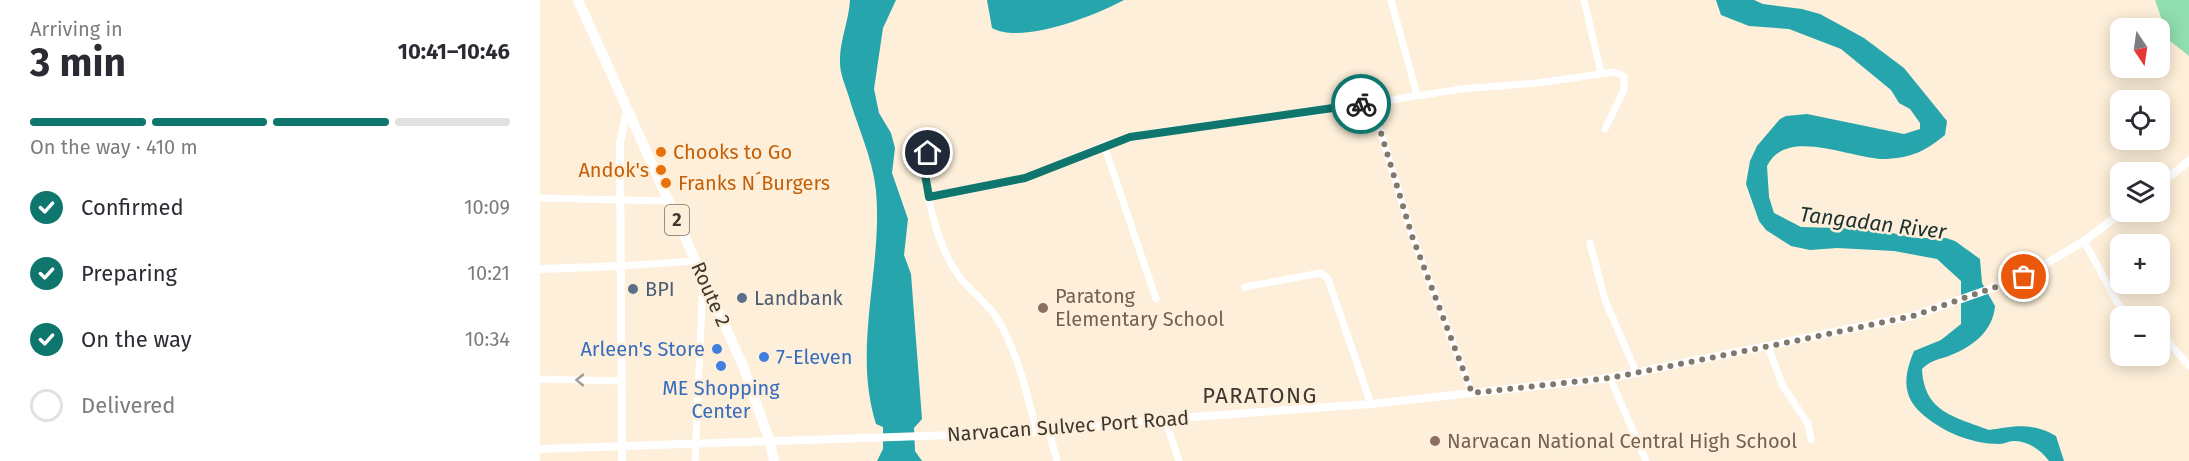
<!DOCTYPE html>
<html lang="en">
<head>
<meta charset="utf-8">
<style>
	body { margin:0; font-family:"Fira Sans",sans-serif; background:#f7f7f7; color:#2b2b33; height:100vh; display:flex; flex-direction:column; font-size:22px; white-space:nowrap }
	* { box-sizing:border-box; margin:0 }
	p { font-size:20px; color:#7c7c81 }
	.icon { flex:none; width:33px; height:33px; fill:none; stroke:currentColor; stroke-width:2; stroke-linecap:round; stroke-linejoin:round }
	.map { position:relative; flex:1; overflow:hidden }
	.drawer { display:flex; flex-direction:column; background:#fff; width:540px }
	.drawer>* { flex:none }
	.needle { width:39px; rotate:167deg }
	.tools { position:absolute; left:1570px; top:18px; display:grid; gap:12px }
	.tools a { display:grid; place-items:center; width:60px; height:60px; border-radius:12px; background:#fff; box-shadow:0 3px 15px #0003; font-size:30px }
	.pin { position:absolute; display:grid; place-items:center; width:51px; height:51px; color:#fff; margin:-26px; border:3px solid #fff; border-radius:50%; box-shadow:0 2px 6px #0007 }
	.courier { position:absolute; display:grid; place-items:center; width:60px; height:60px; margin:-30px; border:4px solid #0f766e; border-radius:50%; background:#fff; color:#222; box-shadow:0 2px 8px #0007 }
	.head em { font-style:normal; font-weight:700 }
	.head div { display:flex; flex-direction:column-reverse }
	.head { display:flex; align-items:center; justify-content:space-between; height:102px; padding:0 30px }
	h1 { font-size:39px; font-weight:700; line-height:45px }
	.bar { display:grid; grid-template-columns:repeat(4,1fr); gap:9px 6px; align-content:center; height:72px; padding:0 30px }
	.bar i { height:8px; border-radius:4px; background:#e1e1e2 }
	.bar .current { background:#0f766e }
	.bar p { grid-column:span 4 }
	ol { padding:0 30px; list-style:none }
	li { display:flex; align-items:center; gap:18px; height:66px }
	li p { margin-inline-start:auto }
	li .icon { padding:6px; border-radius:50%; background:#0f766e; color:#fff; stroke-width:4 }
	li:last-child { color:#7c7c81 }
	li i { width:33px; height:33px; border:3px solid #e1e1e2; border-radius:50% }
	main { display:flex; flex:1; min-height:0 }
	.map>svg:first-child { display:block }
	.green { fill:#90ddaf }
	.water { fill:#26a5ac }
	.lines { fill:none; stroke-linecap:round; stroke-linejoin:round }
	.minor { stroke:#fff; stroke-width:7 }
	.tertiary { stroke:#fff; stroke-width:8 }
	.trunk { stroke:#fff; stroke-width:10 }
	.oneway { stroke:#9e9c98 }
	.done { stroke:#81786b; stroke-width:6; stroke-dasharray:0 10.8 }
	.route { stroke:#0f766e; stroke-width:8 }
	.food-dot { fill:#e8710a; stroke:#fdefd9; stroke-width:2 }
	.service-dot { fill:#5c6f8a; stroke:#fdefd9; stroke-width:2 }
	.education-dot { fill:#8d6e63; stroke:#fdefd9; stroke-width:2 }
	.shop-dot { fill:#3f7fe0; stroke:#fdefd9; stroke-width:2 }
	.labels { text-anchor:middle; stroke-width:5; stroke-linejoin:round; paint-order:stroke }
	.shield { fill:#fdefd9; stroke:#776f63; stroke-width:1.5 }
	.shield-label { font-size:18px; font-weight:bold; fill:#3e3830 }
	.food-label { font-size:20px; fill:#c56008; stroke:#fdefd9; text-anchor:start }
	.service-label { font-size:20px; fill:#4e5e75; stroke:#fdefd9; text-anchor:start }
	.street-label { font-size:20px; fill:#3e3830; stroke:#fdefd9 }
	.education-label { font-size:20px; fill:#785e54; stroke:#fdefd9; text-anchor:start }
	.shop-label { font-size:20px; fill:#366cbe; stroke:#fdefd9; text-anchor:end }
	.water-label { font-size:21px; font-style:italic; fill:#1b3031; stroke:#fdefd9 }
	.quarter-label { font-size:22px; letter-spacing:1.5px; fill:#3e3830; stroke:#fdefd9 }
</style>
</head>
<body>
<main>
<section class="drawer">
<div class="head"><div><h1>3 min</h1><p>Arriving in</p></div><em>10:41–10:46</em></div>
<div class="bar"><i class="current"></i><i class="current"></i><i class="current"></i><i></i><p>On the way · 410 m</p></div>
<ol>
<li><svg class="icon" aria-label="check" viewBox="0 0 24 24"><path d="M5 12l5 5 9-10"/></svg>Confirmed<p>10:09</p></li>
<li><svg class="icon" aria-label="check" viewBox="0 0 24 24"><path d="M5 12l5 5 9-10"/></svg>Preparing<p>10:21</p></li>
<li><svg class="icon" aria-label="check" viewBox="0 0 24 24"><path d="M5 12l5 5 9-10"/></svg>On the way<p>10:34</p></li>
<li><i></i>Delivered</li>
</ol>
</section>
<div class="map">
<svg width="1649" height="461" viewBox="0 0 1649 461">
	<rect width="100%" height="100%" fill="#fdefd9"/>
	<!-- green -->
	<path class="green" d="M1615 0H1649V56L1629 40Z"/>
	<!-- water -->
	<g class="water">
		<path d="M310 0H356L343 28 334 89 339 113 351 133 355 148 352 173 368 219 364 255 371 274 382 419 374 428 375 451 382 461H337L343 449V427L336 424C312 348 343 268 336 191 333 158 317 126 308 94 305 85 300 73 300 63 299 42 309 21 310 0Z"/>
		<path d="M447 0H584C556 15 482 45 452 28Z"/>
		<path d="M1176 0H1214L1223 4 1262 9 1280 14 1324 38 1364 68 1407 121 1405 135C1385 151 1374 157 1347 159 1315 161 1247 125 1227 166L1229 197 1234 213 1261 227 1332 229 1377 238H1406L1415 241 1440 259 1442 283 1455 306C1453 332 1431 348 1406 357 1396 360 1390 361 1382 369 1384 413 1416 417 1449 430 1475 426 1491 422 1516 436L1524 461H1509C1501 450 1487 440 1473 441 1469 441 1464 444 1460 444 1430 444 1400 431 1379 411 1361 393 1365 373 1374 351L1401 340 1421 324V281L1397 259 1354 251 1297 248 1270 250 1251 246 1226 230 1219 221 1206 184 1210 161 1217 146 1240 119 1246 116 1267 114 1364 134 1380 129V123L1370 109 1359 103 1351 90 1301 49 1249 29 1209 26 1181 15Z"/>
	</g>
	<g class="lines">
		<!-- minor -->
		<g class="minor">
			<path d="M851 0 877 95"/>
			<path d="M1044 0 1061 73"/>
			<path d="M832 103 872 235 932 393"/>
			<path d="M564 145 616 299"/>
			<path d="M388 154C380 187 399 248 418 275 431 293 450 304 460 323 479 357 487 395 497 432"/>
			<path d="M389 197 485 178 568 144 616 132 768 113 921 89 997 83 1074 72 1084 76V90L1065 129"/>
			<path d="M0 198 128 201"/>
			<path d="M1544 241 1577 302 1584 311 1600 316"/>
			<path d="M1050 243 1065 300 1097 374"/>
			<path d="M81 266 156 261"/>
			<path d="M705 287 781 273 788 279 831 404"/>
			<path d="M1620 332 1649 366"/>
			<path d="M1228 347 1243 386 1268 424 1271 439"/>
			<path d="M1070 378 1106 461"/>
			<path d="M0 379 80 381"/>
			<path d="M625 419 639 461"/>
			<path d="M509 431 517 461"/>
			<path d="M155 461 163 280"/>
		</g>
		<!-- tertiary -->
		<g class="tertiary">
			<path d="M1620 184 1649 161"/>
			<path d="M0 269 81 266"/>
			<path d="M0 449 497 432 625 419 831 404 1070 378 1373 316 1484 277 1544 241 1583 212"/>
			<path d="M82 461 80 143 87 110"/>
		</g>
		<!-- trunk -->
		<path class="trunk" d="M38 0 203 366 230 442 234 461"/>
	</g>
	<!-- one-way arrows -->
	<defs><path id="oneway-chevron" d="M-2-3.5L2.5 0L-2 3.5" fill="none" stroke-width="1.6" stroke-linecap="round" stroke-linejoin="round" transform="scale(1.5)"/></defs>
	<use class="oneway" href="#oneway-chevron" transform="translate(40 380) rotate(-179)"/>
	<g class="lines">
		<!-- done -->
		<path class="done" d="M821 104 832 103 872 236 932 393 1070 378 1245 343 1373 316 1484 277"/>
		<!-- route -->
		<path class="route" d="M388 153 385 174 389 197 485 178 590 137 821 104"/>
	</g>
	<!-- markers -->
	<g class="food-dot">
		<circle cx="121" cy="152" r="6"/>
		<circle cx="121" cy="170" r="6"/>
		<circle cx="126" cy="183" r="6"/>
	</g>
	<g class="service-dot">
		<circle cx="93" cy="289" r="6"/>
		<circle cx="202" cy="298" r="6"/>
	</g>
	<g class="education-dot">
		<circle cx="503" cy="308" r="6"/>
		<circle cx="895" cy="441" r="6"/>
	</g>
	<g class="shop-dot">
		<circle cx="177" cy="349" r="6"/>
		<circle cx="224" cy="357" r="6"/>
		<circle cx="181" cy="366" r="6"/>
	</g>
	<g class="labels">
		<!-- shield labels -->
		<rect class="shield" x="125" y="205" width="24" height="30" rx="4.5"/>
		<g class="shield-label">
			<text x="137" y="226">2</text>
		</g>
		<!-- food labels -->
		<g class="food-label">
			<text x="133" y="159">Chooks to Go</text>
			<text x="109" y="177" text-anchor="end">Andok's</text>
			<text x="138" y="190">Franks N´Burgers</text>
		</g>
		<!-- service labels -->
		<g class="service-label">
			<text x="105" y="296">BPI</text>
			<text x="214" y="305">Landbank</text>
		</g>
		<!-- street labels -->
		<g class="street-label">
			<text transform="translate(171 294) rotate(66)" y="7">Route 2</text>
			<text transform="translate(528 426) rotate(-4)" y="7">Narvacan Sulvec Port Road</text>
		</g>
		<!-- education labels -->
		<g class="education-label">
			<text x="515" y="303">Paratong<tspan x="515" dy="23">Elementary School</tspan></text>
			<text x="907" y="448">Narvacan National Central High School</text>
		</g>
		<!-- shop labels -->
		<g class="shop-label">
			<text x="165" y="356">Arleen's Store</text>
			<text x="236" y="364" text-anchor="start">7-Eleven</text>
			<text x="181" y="395" text-anchor="middle">ME Shopping<tspan x="181" dy="23">Center</tspan></text>
		</g>
		<!-- water labels -->
		<g class="water-label">
			<text transform="translate(1333 223) rotate(7)" y="7">Tangadan River</text>
		</g>
		<!-- quarter labels -->
		<g class="quarter-label">
			<text x="720" y="403">PARATONG</text>
		</g>
	</g>
</svg>
<div class="tools">
<a><svg class="needle" viewBox="-14 -14 28 28"><path d="M0-13l5 13h-10z" fill="#e53935"/><path d="M0 13l5-13h-10z" fill="#7c7c81"/></svg></a>
<a><svg class="icon" aria-label="locate" viewBox="0 0 24 24"><circle cx="12" cy="12" r="6"/><path d="M12 2v4M12 18v4M2 12h4M18 12h4"/></svg></a>
<a><svg class="icon" aria-label="layers" viewBox="0 0 24 24"><path d="M12 4l9 5-9 5-9-5zM3 14l9 5 9-5"/></svg></a>
<a>+</a>
<a>−</a>
</div>
<div class="pin" style="left:1484px;top:277px;background:#ea580c"><svg class="icon" aria-label="bag" viewBox="0 0 24 24"><path d="M5 8h14l-1 12H6zM9 8a3 3 0 0 1 6 0"/></svg></div>
<div class="pin" style="left:388px;top:153px;background:#1f2937"><svg class="icon" aria-label="home" viewBox="0 0 24 24"><path d="M3 11l9-7 9 7M6 9v11h12V9"/></svg></div>
<div class="courier" style="left:821px;top:104px"><svg class="icon" aria-label="bike" viewBox="0 0 24 24"><circle cx="6" cy="16" r="4"/><circle cx="18" cy="16" r="4"/><path d="M6 16l4-8h5l3 8M10 8l3 8H6M13 5h3"/></svg></div>
</div>
</main>
</body>
</html>
